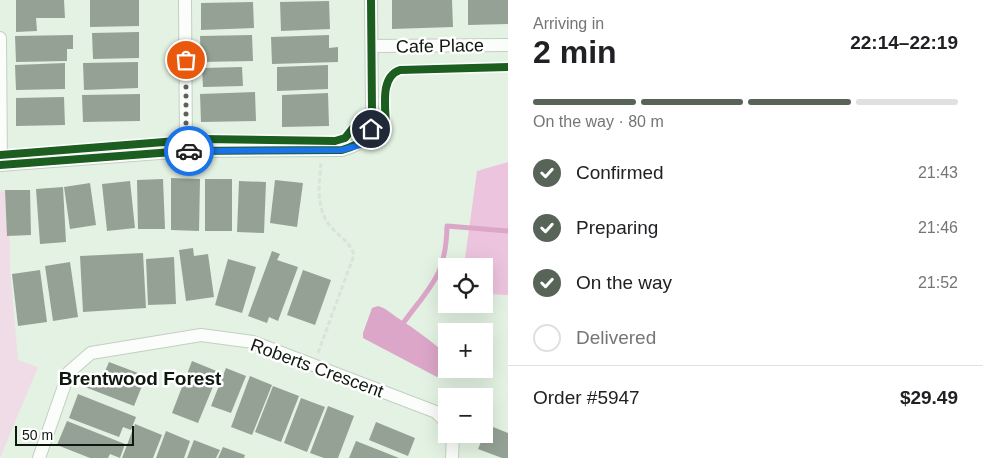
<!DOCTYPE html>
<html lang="en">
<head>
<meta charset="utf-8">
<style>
	body { margin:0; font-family:Arial,sans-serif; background:#f6f6f6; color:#202124; height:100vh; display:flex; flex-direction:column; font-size:19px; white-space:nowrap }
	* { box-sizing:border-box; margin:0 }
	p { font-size:16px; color:#757577 }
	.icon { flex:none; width:28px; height:28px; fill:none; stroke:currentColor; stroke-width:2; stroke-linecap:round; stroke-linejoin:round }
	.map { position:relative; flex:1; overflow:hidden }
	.drawer { display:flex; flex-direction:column; background:#fff; width:475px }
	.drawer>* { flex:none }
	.controls { position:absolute; left:438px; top:258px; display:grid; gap:10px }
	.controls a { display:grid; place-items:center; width:55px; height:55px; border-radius:0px; background:#fff; box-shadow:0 5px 20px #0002; font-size:25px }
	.scale { position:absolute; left:15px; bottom:12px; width:119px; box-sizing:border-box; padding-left:5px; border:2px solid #0e180f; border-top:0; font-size:14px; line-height:18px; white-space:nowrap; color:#0e180f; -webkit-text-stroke:4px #fff; paint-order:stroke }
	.pin { position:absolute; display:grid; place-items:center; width:42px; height:42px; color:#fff; margin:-21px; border:2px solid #fff; border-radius:50%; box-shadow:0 1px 5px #0007 }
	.courier { position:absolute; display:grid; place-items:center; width:50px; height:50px; margin:-25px; border:4px solid #1a73e8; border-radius:50%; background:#fff; color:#222; box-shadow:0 1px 6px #0007 }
	.overview em { font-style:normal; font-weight:800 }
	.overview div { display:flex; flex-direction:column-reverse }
	.overview { display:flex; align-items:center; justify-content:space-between; height:85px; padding:0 25px }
	h1 { font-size:32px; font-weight:800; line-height:38px }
	.bar { display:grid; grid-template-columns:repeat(4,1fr); gap:8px 5px; align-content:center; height:60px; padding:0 25px }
	.bar i { height:6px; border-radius:4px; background:#e0e0e0 }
	.bar .active { background:#596459 }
	.bar p { grid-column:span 4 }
	.line { display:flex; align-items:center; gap:12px; padding:0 25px; border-top:1px solid #e0e0e0 }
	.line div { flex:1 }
	ol { padding:0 25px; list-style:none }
	li { display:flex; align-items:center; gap:15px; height:55px }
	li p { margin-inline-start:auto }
	li .icon { padding:5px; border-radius:50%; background:#596459; color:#fff; stroke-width:4 }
	li:last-child { color:#757577 }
	li i { width:28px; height:28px; border:2px solid #e0e0e0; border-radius:50% }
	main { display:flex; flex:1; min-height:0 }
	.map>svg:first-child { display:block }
	.green { fill:#f0dce6 }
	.forest { fill:#edc4dd }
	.water { fill:#dca6c9 }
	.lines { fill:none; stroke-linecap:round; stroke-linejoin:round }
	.stream { stroke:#dca6c9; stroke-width:5 }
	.building { fill:#95a195 }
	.street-casing { stroke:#c3cfc3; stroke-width:14 }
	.path { stroke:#dce1dc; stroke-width:3; stroke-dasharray:5 2.5; stroke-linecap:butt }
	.street { stroke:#fbfdfb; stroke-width:12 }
	.cycleway-casing { stroke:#fff; stroke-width:11 }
	.cycleway { stroke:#1b5e20; stroke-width:8 }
	.done { stroke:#596459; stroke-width:5; stroke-dasharray:0 9 }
	.route { stroke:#1a73e8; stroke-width:6 }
	.labels { text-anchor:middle; stroke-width:5; stroke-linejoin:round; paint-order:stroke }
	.street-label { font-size:18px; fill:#0e180f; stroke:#fff }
	.neighbourhood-label { font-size:19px; font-weight:bold; fill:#0e180f; stroke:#fff }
</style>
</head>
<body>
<main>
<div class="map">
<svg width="508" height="458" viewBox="0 0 508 458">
	<rect width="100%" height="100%" fill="#e3f2e3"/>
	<!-- green -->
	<path class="green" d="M9 190 10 270 18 360 38 367 0 458V191Z"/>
	<!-- forest -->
	<path class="forest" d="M508 162V295L484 294V266H464L477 171Z"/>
	<!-- water -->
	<path class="water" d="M378 306C386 308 390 313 398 318 416 330 429 339 446 354V369H453L446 374 437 377 363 338V333L372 308Z"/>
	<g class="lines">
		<!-- stream -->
		<path class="stream" d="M404 322C432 284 446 275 447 226L508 231"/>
	</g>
	<!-- building -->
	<g class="building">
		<path d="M16 0H64L65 18H36L37 31 16 32Z"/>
		<path d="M90 0H139V26L90 27Z"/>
		<path d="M392 0H452L453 27 392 29Z"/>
		<path d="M468 0H508V24L468 25Z"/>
		<path d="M329 1 330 29 281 31 280 2Z"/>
		<path d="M253 2 254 28 201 30V3Z"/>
		<path d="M139 32V58L93 59 92 33Z"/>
		<path d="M73 35V49H67V61L16 62 15 36Z"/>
		<path d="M252 35 253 61 201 62 200 36Z"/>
		<path d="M329 35V48L338 47V62L272 64 271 37Z"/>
		<path d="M138 62V88L84 90 83 63Z"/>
		<path d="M65 63V89L16 90 15 65Z"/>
		<path d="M328 65V89L277 91V67Z"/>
		<path d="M242 67 243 86 203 87 202 68Z"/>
		<path d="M255 92 256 121 201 122 200 94Z"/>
		<path d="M328 93 329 126 282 127V95Z"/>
		<path d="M140 94V121L83 122 82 95Z"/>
		<path d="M64 97 65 125 16 126V98Z"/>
		<path d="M171 178 200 179 199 231 171 230Z"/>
		<path d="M163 179 165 229H138L137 180Z"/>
		<rect x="205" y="179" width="27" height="52"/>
		<path d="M275 180 303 183 297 227 270 223Z"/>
		<path d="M130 181 135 228 107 231 102 184Z"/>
		<path d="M239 181 266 182 264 233 237 232Z"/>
		<path d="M90 183 96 225 70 229 64 187Z"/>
		<path d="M63 187 66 242 40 244 36 189Z"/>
		<path d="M5 190H30L31 235 7 236Z"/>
		<path d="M193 248 194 256 208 254 214 297 186 301 179 250Z"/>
		<path d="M272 251 280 254 277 260 298 267 278 321 269 317 267 323 248 316Z"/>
		<path d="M143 253 146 308 83 312 80 256Z"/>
		<path d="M174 257 176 304 148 305 146 259Z"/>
		<path d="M228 259 256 267 242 313 215 305Z"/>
		<path d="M70 262 78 317 53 321 45 266Z"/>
		<path d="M40 270 47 322 18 326 12 274Z"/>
		<path d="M303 270 331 280 315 325 287 315Z"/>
		<path d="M192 361 219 372 198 423 172 413Z"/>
		<path d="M109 362 146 376 134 406 85 387 92 372 103 376Z"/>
		<path d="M226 368 246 376 231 413 211 406Z"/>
		<path d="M250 376 272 385 252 435 231 427Z"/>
		<path d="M273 386 299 396 281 442 255 432Z"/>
		<path d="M78 394 136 417 131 430 123 427 119 437 69 418Z"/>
		<path d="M301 398 325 407 307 452 284 443Z"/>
		<path d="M328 406 354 416 338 458H324L310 453Z"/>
		<path d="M67 421 125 444 120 458 110 454 108 458H90L57 445Z"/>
		<path d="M376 422 415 438 408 456 369 440Z"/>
		<path d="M135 424 162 435 153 458H122Z"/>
		<path d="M488 425 508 433V458H502L478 449Z"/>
		<path d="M166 431 190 441 184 458H156Z"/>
		<path d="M194 440 220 450 216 458H187Z"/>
		<path d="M356 441 399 458H349Z"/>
		<path d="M223 447 245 455 244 458H218Z"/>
	</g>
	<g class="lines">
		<defs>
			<g id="street">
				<path d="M185 0 186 151"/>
				<path d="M0 38 1 165"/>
				<path d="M372 46 508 45"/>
				<path d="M0 165 186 151 342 150C366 143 370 136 372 111L371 0"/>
				<path d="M39 458 69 372 91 353 201 335 253 342 436 412 446 422"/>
				<path d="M452 458 453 434"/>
			</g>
		</defs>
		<!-- street casing -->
		<use href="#street" class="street-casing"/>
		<!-- path -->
		<path class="path" d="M318 353 354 255C350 242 341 238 332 228 315 210 319 185 321 163"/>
		<!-- street -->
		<use href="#street" class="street"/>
		<defs>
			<g id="cycleway">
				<path d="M0 155 202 139 335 141 345 138 353 128H386C386 109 379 77 400 70L508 67"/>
				<path d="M0 165 186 151 342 150C366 143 370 136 372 111L371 0"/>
			</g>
		</defs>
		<!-- cycleway casing -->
		<use href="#cycleway" class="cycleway-casing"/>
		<!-- cycleway -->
		<use href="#cycleway" class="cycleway"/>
	</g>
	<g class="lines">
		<!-- done -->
		<path class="done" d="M186 60V151H189"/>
		<!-- route -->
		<path class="route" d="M189 151 342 150 360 145 371 129"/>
	</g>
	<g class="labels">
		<!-- street labels -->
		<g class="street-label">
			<text transform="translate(440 46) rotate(-1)" y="6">Cafe Place</text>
			<text transform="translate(317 368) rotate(20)" y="6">Roberts Crescent</text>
		</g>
		<!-- neighbourhood labels -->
		<g class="neighbourhood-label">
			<text x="140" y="385">Brentwood Forest</text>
		</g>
	</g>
</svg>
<div class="controls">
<a><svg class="icon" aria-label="locate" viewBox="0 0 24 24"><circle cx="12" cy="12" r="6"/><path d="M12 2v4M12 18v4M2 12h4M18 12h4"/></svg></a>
<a>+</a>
<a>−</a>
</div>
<div class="scale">50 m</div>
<div class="pin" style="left:186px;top:60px;background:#ea580c"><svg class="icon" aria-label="bag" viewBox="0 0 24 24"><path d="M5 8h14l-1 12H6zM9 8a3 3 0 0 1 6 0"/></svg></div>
<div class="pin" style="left:371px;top:129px;background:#1f2937"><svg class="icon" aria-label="home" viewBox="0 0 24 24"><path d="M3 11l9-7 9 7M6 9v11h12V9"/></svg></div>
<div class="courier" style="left:189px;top:151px"><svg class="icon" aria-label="car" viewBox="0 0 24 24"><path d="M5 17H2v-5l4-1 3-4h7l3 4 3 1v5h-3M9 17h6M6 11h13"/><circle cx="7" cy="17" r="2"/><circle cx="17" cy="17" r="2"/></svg></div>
</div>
<section class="drawer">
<div class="overview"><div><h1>2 min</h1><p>Arriving in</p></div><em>22:14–22:19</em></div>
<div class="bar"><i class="active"></i><i class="active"></i><i class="active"></i><i></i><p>On the way · 80 m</p></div>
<ol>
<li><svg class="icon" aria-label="check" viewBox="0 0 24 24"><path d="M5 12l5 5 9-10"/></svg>Confirmed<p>21:43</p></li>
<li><svg class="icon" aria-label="check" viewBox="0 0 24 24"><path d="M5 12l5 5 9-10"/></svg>Preparing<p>21:46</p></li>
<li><svg class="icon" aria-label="check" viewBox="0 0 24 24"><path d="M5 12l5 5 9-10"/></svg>On the way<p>21:52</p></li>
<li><i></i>Delivered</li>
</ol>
<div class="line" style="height:65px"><div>Order #5947</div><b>$29.49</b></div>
</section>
</main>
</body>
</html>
